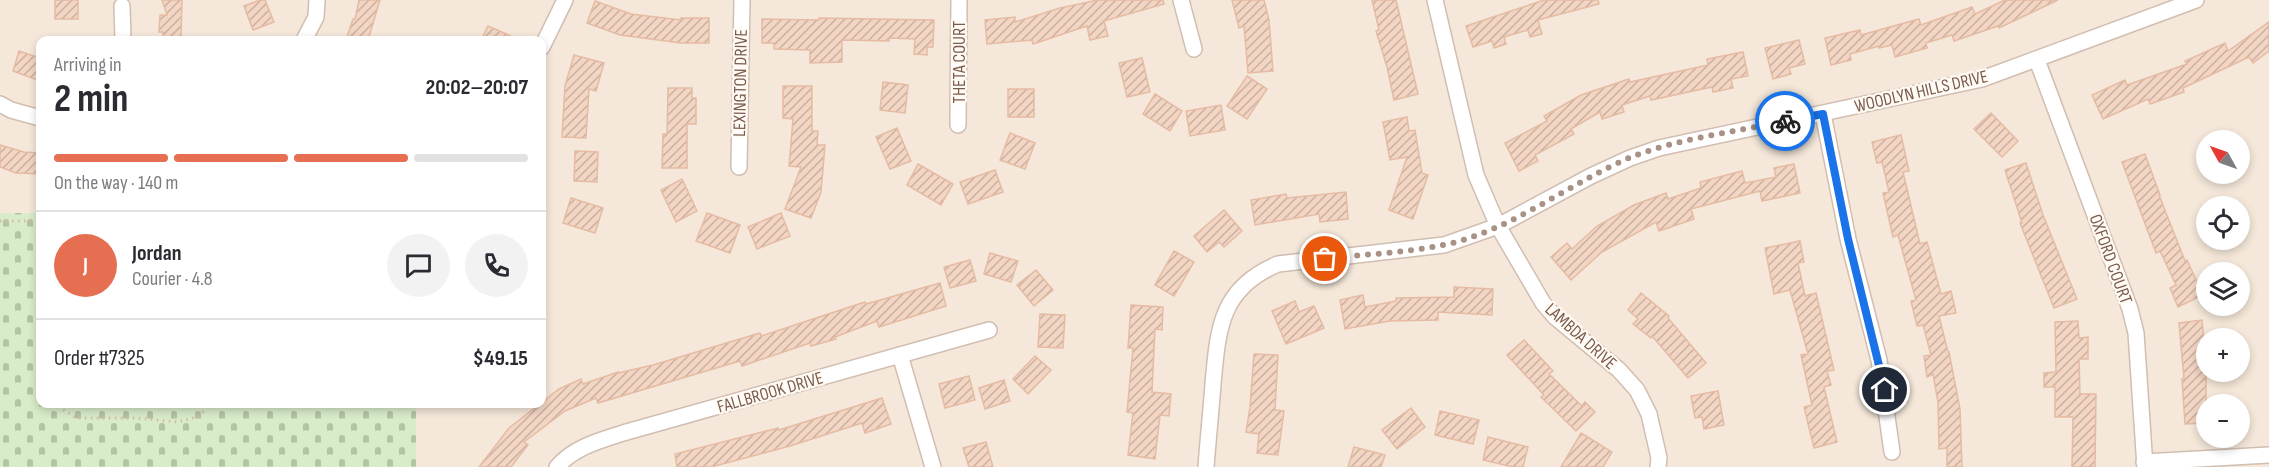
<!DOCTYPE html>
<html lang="en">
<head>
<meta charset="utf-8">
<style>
	body { margin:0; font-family:"Sofia Sans Condensed",sans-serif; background:#f2f2f3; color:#2b2b33; height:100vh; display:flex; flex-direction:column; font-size:22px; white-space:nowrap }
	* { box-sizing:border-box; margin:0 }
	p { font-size:20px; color:#7c7c81 }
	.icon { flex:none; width:33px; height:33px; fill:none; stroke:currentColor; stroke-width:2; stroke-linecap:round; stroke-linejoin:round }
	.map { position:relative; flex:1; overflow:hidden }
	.side { position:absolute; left:36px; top:36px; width:510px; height:372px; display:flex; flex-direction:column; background:#fff; border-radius:12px; box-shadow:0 3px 9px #0003 }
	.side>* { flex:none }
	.needle { width:39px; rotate:310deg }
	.fabs { position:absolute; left:2196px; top:130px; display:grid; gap:12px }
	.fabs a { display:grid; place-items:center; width:54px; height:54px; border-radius:50%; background:#fff; box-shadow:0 3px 9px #0003; font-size:30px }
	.pin { position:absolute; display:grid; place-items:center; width:51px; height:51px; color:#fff; margin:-26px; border:3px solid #fff; border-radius:50%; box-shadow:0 2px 6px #0007 }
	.courier { position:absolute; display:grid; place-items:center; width:60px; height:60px; margin:-30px; border:4px solid #1a73e8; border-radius:50%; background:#fff; color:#222; box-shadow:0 2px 8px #0007 }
	.head em { font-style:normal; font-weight:700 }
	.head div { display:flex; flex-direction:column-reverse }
	.head { display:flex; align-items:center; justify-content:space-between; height:102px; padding:0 18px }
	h1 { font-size:39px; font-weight:700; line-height:45px }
	.bar { display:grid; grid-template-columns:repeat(4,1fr); gap:9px 6px; align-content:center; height:72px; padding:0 18px }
	.bar i { height:8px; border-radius:4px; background:#e1e1e2 }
	.bar .current { background:#e76f51 }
	.bar p { grid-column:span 4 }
	.line { display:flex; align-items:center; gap:15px; padding:0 18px; border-top:2px solid #e1e1e2 }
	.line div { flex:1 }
	.round { display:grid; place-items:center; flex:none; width:63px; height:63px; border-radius:32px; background:#f2f2f3 }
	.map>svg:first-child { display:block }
	.residential { fill:#f5e8da; fill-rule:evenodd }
	.cemetery { fill:url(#cemetery-stones) }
	.building { fill:url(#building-hatch); stroke:#e6bba3; stroke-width:1.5 }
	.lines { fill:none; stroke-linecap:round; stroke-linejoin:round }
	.street-casing { stroke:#d1beb0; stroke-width:18 }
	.path { stroke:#d9b8a5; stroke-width:3; stroke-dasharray:1.5 4.5; stroke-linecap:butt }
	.street { stroke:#fff; stroke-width:15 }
	.done { stroke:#a89285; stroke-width:6; stroke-dasharray:0 10.8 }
	.route { stroke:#1a73e8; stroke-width:8 }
	.labels { text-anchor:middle; stroke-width:4.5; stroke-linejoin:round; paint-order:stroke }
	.street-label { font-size:18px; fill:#7a5c4d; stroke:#fffaf3 }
</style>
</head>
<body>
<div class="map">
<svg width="2269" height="467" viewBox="0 0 2269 467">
	<defs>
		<pattern id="cemetery-stones" width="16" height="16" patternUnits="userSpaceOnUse" patternTransform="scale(1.5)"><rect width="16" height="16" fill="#d8ecc9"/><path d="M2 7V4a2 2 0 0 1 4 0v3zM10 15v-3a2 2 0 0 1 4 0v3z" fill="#b4c2a5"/></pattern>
		<pattern id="building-hatch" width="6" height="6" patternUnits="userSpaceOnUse" patternTransform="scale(1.5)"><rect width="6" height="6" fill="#f3d5c3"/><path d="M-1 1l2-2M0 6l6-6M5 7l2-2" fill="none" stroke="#cab0a1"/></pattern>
	</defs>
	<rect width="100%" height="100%" fill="#fdf6ec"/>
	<!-- residential -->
	<path class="residential" d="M0 0H2269V467H416V404H542V40H40V213H0ZM2206 141H2240V174H2206ZM2206 207H2240V240H2206ZM2206 273H2240V306H2206ZM2206 339H2240V372H2206ZM2206 405H2240V438H2206Z"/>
	<!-- cemetery -->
	<path class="cemetery" d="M40 213V404H416V467H0V213Z"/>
	<!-- building -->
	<g class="building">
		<rect x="55" y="0" width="23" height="19"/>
		<path d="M162 0H182L181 40H163V32H159L160 15H167Z"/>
		<path d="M260 0H265L274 22 253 30 244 6Z"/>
		<path d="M359 0H380L368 40H346L353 19H355Z"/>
		<path d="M1098 0H1163L1164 4 1104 21 1108 36 1090 40 1087 26 1033 44 1032 40 987 44 985 20 1015 17V22L1060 8Z"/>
		<path d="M1232 0H1264L1269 20 1273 71 1248 73 1244 26 1239 28Z"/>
		<path d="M1372 0H1396L1418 94 1394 100 1387 67 1376 31 1379 30Z"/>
		<path d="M1544 0H1598L1599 4 1538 20 1542 34 1530 37 1528 30 1504 37 1506 44 1494 48 1492 41 1473 47 1466 26Z"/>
		<path d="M2005 0H2058L1999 28 1998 26 1954 41 1952 35 1926 43 1927 48 1895 57 1892 45 1879 48V46L1850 54 1851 60 1831 65 1825 38 1860 30 1861 35 1919 19 1921 25 1972 7 1975 14Z"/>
		<path d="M595 1 631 14 681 20V18H709V43H681L620 35 587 23Z"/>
		<path d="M819 18 934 20 933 47H927V55L914 54 915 39 889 38V41L842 40V62L810 63V50L774 49V43H762V19L819 20Z"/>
		<path d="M2269 22V51L2253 63 2249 57 2183 88 2184 92 2150 104 2148 99 2103 119 2092 95 2125 80 2127 85 2187 64 2185 61 2225 43 2228 51Z"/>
		<path d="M488 26 520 40H481Z"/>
		<path d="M1799 40 1805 64 1789 68 1791 74 1773 79 1765 48Z"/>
		<path d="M19 51 40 58V81L13 71Z"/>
		<path d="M1743 52 1748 76 1731 79 1733 88 1713 92 1712 87 1651 100 1650 96 1622 105 1624 112 1602 119 1600 112 1571 129 1574 134 1535 155 1538 161 1519 171 1505 143 1547 121 1544 116 1581 95 1629 79 1630 82 1708 65 1707 59Z"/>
		<path d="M574 55 604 63 596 91 589 89 586 138 562 137 565 86Z"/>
		<path d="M1142 58 1150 92 1127 97 1119 63Z"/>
		<path d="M1247 76 1267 89 1247 119 1227 106Z"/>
		<path d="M883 82 908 85 905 113 880 110Z"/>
		<path d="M783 86H812V131H818L817 145H825L821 192 811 218 785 209 801 167 789 166 793 119 783 118Z"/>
		<path d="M668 88H692V98H696V124H687V168H662L663 134H667Z"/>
		<rect x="1008" y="89" width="26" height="28"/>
		<path d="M1155 94 1182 111 1170 131 1143 114Z"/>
		<path d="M1221 105 1225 130 1190 136 1186 111Z"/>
		<path d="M1991 113 2018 141 2002 157 1974 129Z"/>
		<path d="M1407 117 1409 131 1415 130 1422 173 1428 175 1413 219 1389 210 1407 157 1390 160 1383 122Z"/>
		<path d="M897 128 911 161 890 169 876 137Z"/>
		<path d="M1010 133 1035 143 1025 169 1000 160Z"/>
		<path d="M1901 135 1909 171 1903 172 1920 244 1927 242 1941 294 1951 291 1956 313 1939 316 1948 352H1949L1960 409 1962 467H1947V448L1939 449 1938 402 1933 374 1927 377 1924 356 1931 355 1923 325 1917 326 1911 301 1916 300 1898 235 1893 237 1883 193 1889 192 1882 162 1877 163 1872 142Z"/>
		<path d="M0 145 24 152 40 153V174L16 173 0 167Z"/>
		<path d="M575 151 598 152 597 182 574 181Z"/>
		<path d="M2145 154 2160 195H2159L2185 261 2187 260 2203 295 2178 307 2170 288 2176 285 2160 251 2156 253 2122 162Z"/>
		<path d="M2026 163 2043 215 2077 299 2054 308 2020 223H2022L2005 170Z"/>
		<path d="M918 164 953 184 941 205 907 185Z"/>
		<path d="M1794 164 1800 193 1762 201 1760 191 1691 209 1694 219 1659 231 1656 222 1602 252 1571 280 1551 257 1567 243 1572 249 1597 226 1634 205 1666 193 1668 199 1701 188 1700 182 1742 171 1745 183 1776 177 1774 168Z"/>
		<path d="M995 170 1003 192 968 204 960 182Z"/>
		<path d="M682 179 697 211 676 222 661 190Z"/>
		<path d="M1346 192 1348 219 1320 222 1319 214 1255 225 1251 200 1286 194 1287 198Z"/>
		<path d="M571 198 603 208 595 233 563 223Z"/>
		<path d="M1224 210 1242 231 1224 247 1219 242 1207 252 1194 236Z"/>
		<path d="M707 213 740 225 730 253 696 241Z"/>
		<path d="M781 213 790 236 757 249 748 227Z"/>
		<path d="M1800 241 1804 262 1798 263 1805 296 1816 293 1834 370 1827 371 1831 385 1824 387 1837 442 1814 448 1804 407 1812 405 1801 355 1808 354 1790 290 1774 294 1765 248Z"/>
		<path d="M1174 251 1194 262 1174 296 1155 285Z"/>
		<path d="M990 253 1018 261 1011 282 984 274Z"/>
		<path d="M970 260 976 281 950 288 944 267Z"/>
		<path d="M1036 270 1053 290 1034 306 1017 285Z"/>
		<path d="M940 283 946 306 879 327 877 321 835 337 836 339 811 346 810 343 742 366 740 361 598 403 596 398 565 411 524 442 528 445 511 467H479L509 428 559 389 581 379 583 384 618 372V373L653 365 760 333 761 336 865 302 866 304Z"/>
		<path d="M1454 287 1493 289 1492 315 1438 312V320L1390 321 1345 329 1340 300 1363 295 1365 307 1396 301V298L1454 297Z"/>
		<path d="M1641 293 1669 316 1668 318 1706 363 1688 378 1652 336 1651 338 1633 324 1638 319 1628 310Z"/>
		<path d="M1295 301 1299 312 1314 306 1324 328 1286 344 1272 311Z"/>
		<path d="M1131 305 1163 307 1162 330 1155 329 1152 392 1171 394 1169 416 1160 415 1155 459 1128 455 1133 413 1127 412 1133 348H1128Z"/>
		<path d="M1040 314 1065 315 1063 348 1038 347Z"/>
		<path d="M2202 320 2206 364V423L2185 424 2182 379H2184L2179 323Z"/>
		<path d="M2078 321 2079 338 2088 337V359H2079L2080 394H2096L2095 467H2072L2073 417H2055V387H2044V373L2056 372 2055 322Z"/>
		<path d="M1524 340 1553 371 1549 374 1582 406 1585 402 1595 412 1576 431 1541 397 1544 395 1507 355Z"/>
		<path d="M1254 354 1278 355 1275 410 1284 411 1278 455 1257 453 1259 434 1246 432 1250 407Z"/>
		<path d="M1035 356 1051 370 1028 394 1013 379Z"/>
		<path d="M969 376 975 400 945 408 939 384Z"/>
		<path d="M1004 380 1010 401 985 409 979 388Z"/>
		<path d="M1718 391 1724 425 1704 429 1702 417 1695 418 1691 396Z"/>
		<path d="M882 398 891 424 865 433 862 423 790 446 711 467H677L675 454 778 428 779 430Z"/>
		<path d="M1411 408 1425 427 1397 449 1382 430Z"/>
		<path d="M1440 411 1479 420 1473 444 1435 435Z"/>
		<path d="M1581 433 1612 452 1603 467H1561Z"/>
		<path d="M1488 437 1528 447 1523 467H1513L1483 460Z"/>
		<path d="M986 442 993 467H969L963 448Z"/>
		<path d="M1354 447 1385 455 1381 467H1348Z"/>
	</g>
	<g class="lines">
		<defs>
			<g id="street">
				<path d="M1181 0 1194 49"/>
				<path d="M1435 0 1476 175 1498 226 1543 303 1555 317 1619 370 1637 390 1649 414 1659 458 1658 467"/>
				<path d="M122 6 123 40"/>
				<path d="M304 40 316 17 317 0"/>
				<path d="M542 47 565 0"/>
				<path d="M2037 60 2130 309 2136 333 2145 467"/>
				<path d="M0 104 11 110 40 118"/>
				<path d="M1823 114 1848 239 1879 360 1892 452"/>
				<path d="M958 125 959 0"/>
				<path d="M739 167 742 0"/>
				<path d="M900 355 933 467"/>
				<path d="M2144 462 2269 455"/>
				<path d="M557 467C574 447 599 441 623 433L989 330"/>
				<path d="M1206 467C1208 439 1211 412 1213 384 1218 329 1220 288 1278 264L1444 245 1498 226 1591 176 1630 158 1659 148 1982 79 2196 0"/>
			</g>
		</defs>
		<!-- street casing -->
		<use href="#street" class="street-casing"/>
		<!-- path -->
		<g class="path">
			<path d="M0 221H40"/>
			<path d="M61 404 64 410 76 418H136L178 422 197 417 204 411 207 404"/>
		</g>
		<!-- street -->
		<use href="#street" class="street"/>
	</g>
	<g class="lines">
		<!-- done -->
		<path class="done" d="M1325 259C1364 254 1405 253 1443 245 1509 232 1568 184 1629 158 1675 139 1735 132 1785 121"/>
		<!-- route -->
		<path class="route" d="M1785 121 1823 114 1848 239 1885 390"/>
	</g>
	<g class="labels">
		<!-- street labels -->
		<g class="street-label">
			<text transform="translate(959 62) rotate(-90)" y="6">THETA COURT</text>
			<text transform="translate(740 83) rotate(-89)" y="6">LEXINGTON DRIVE</text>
			<text transform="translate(1921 91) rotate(-13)" y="6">WOODLYN HILLS DRIVE</text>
			<text transform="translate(2111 259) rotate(70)" y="6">OXFORD COURT</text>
			<text transform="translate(1581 336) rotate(42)" y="6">LAMBDA DRIVE</text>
			<text transform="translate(770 392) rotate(-16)" y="6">FALLBROOK DRIVE</text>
		</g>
	</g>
</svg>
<div class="fabs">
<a><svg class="needle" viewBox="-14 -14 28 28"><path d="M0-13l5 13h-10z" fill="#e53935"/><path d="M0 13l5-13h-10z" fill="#7c7c81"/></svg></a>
<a><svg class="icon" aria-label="locate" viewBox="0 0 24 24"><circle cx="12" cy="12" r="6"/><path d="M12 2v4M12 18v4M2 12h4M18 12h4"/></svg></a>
<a><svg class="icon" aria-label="layers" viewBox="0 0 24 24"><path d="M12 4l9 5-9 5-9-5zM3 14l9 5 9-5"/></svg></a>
<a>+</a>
<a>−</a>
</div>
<div class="pin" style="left:1325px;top:259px;background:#ea580c"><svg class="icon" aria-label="bag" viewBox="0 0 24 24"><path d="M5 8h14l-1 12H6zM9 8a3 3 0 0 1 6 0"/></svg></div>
<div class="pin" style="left:1885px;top:390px;background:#1f2937"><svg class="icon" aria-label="home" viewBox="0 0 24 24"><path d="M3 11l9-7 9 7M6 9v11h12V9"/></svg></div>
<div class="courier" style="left:1785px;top:121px"><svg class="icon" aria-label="bike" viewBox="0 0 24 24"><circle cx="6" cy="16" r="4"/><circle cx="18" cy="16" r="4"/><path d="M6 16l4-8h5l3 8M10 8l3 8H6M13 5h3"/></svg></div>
<section class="side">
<div class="head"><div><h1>2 min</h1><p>Arriving in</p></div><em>20:02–20:07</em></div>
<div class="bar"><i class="current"></i><i class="current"></i><i class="current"></i><i></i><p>On the way · 140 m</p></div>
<div class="line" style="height:108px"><b class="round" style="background:#e76f51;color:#fff">J</b><div><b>Jordan</b><p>Courier · 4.8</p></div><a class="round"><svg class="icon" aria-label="chat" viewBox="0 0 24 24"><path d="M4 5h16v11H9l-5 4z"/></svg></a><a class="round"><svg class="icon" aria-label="phone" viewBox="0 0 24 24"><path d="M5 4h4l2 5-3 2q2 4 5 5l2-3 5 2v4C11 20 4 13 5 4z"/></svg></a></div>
<div class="line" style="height:78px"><div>Order #7325</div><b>$49.15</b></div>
</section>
</div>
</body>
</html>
